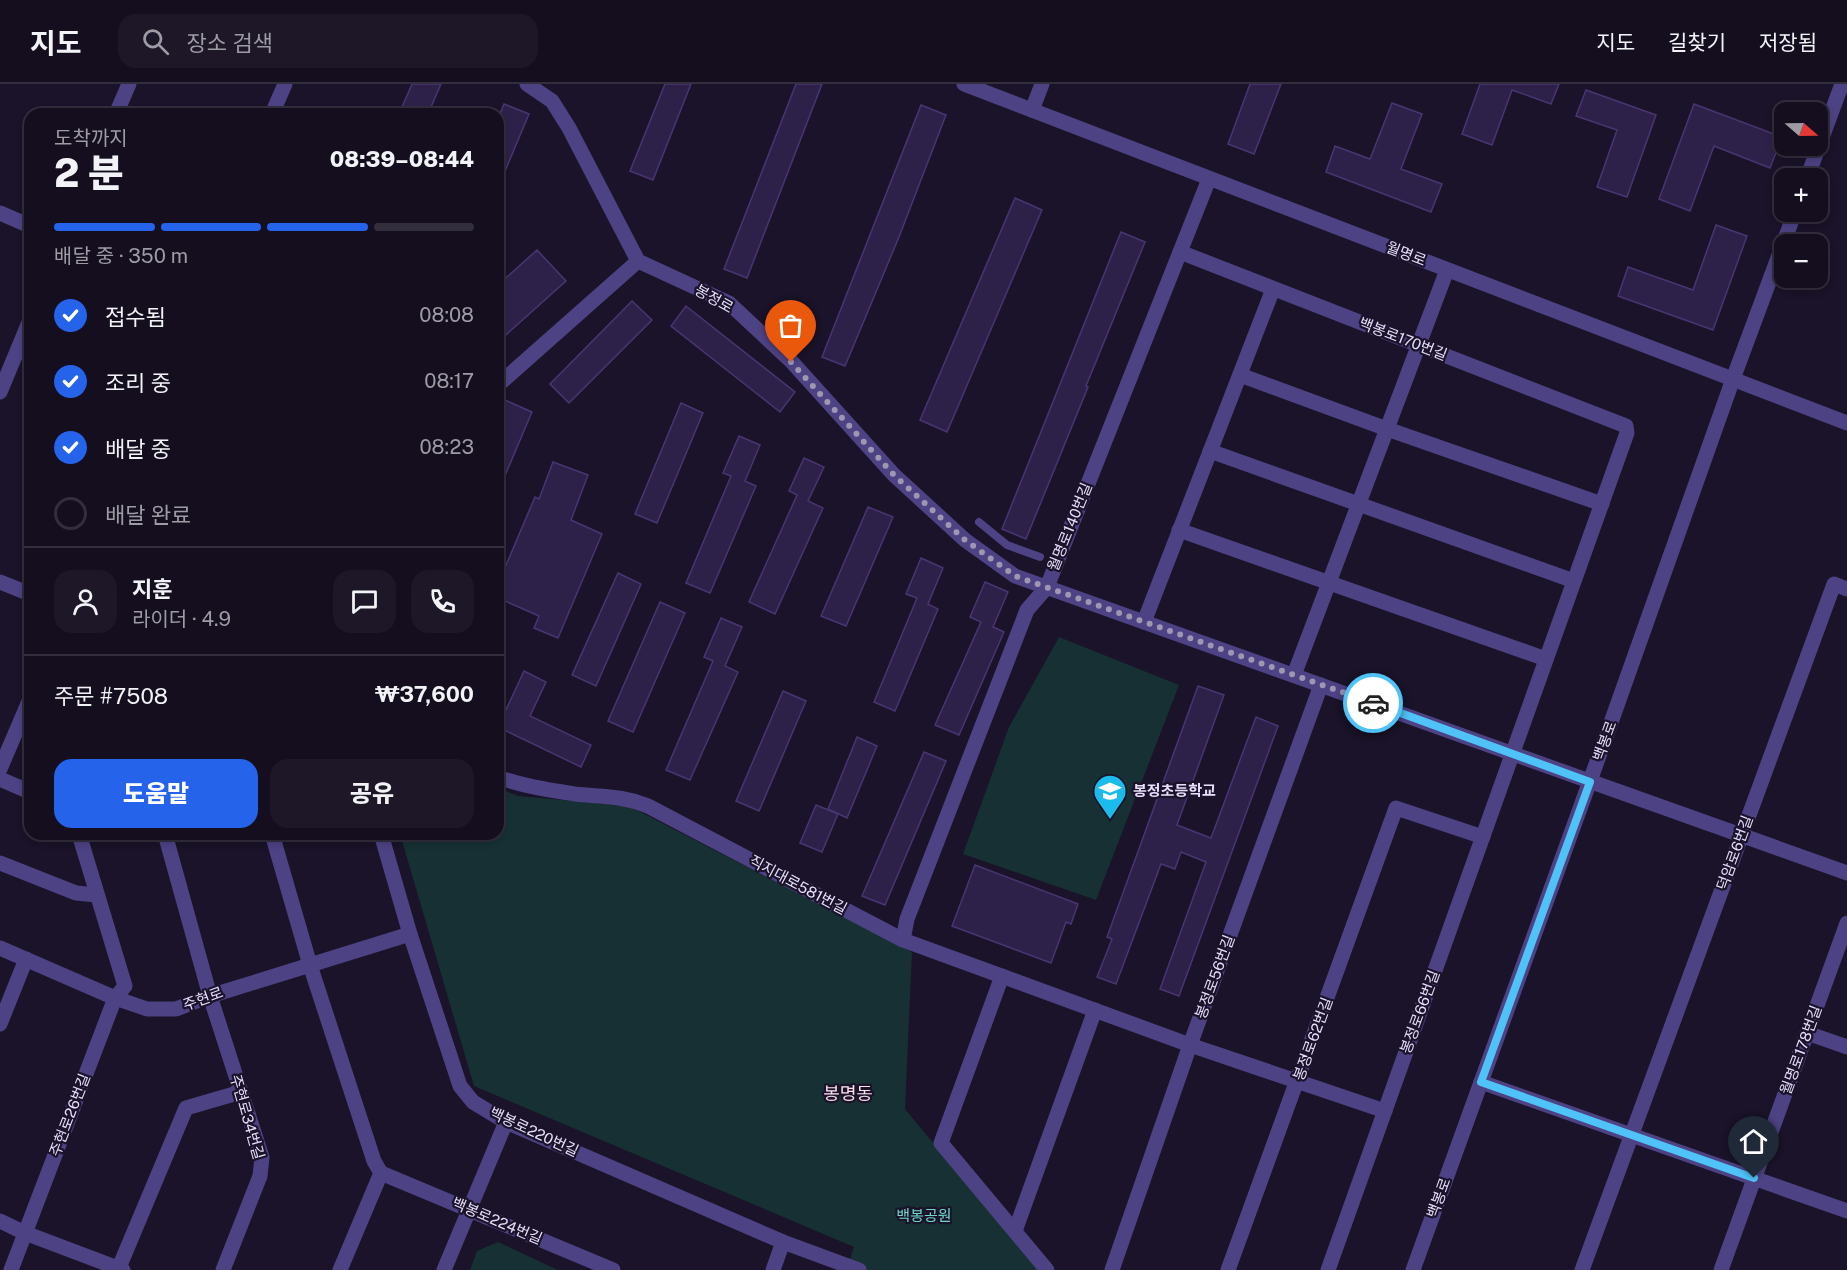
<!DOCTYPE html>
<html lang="ko">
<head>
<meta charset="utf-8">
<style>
	body { margin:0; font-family:"Public Sans","Noto Sans KR",sans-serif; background:#1d1728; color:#f1f3f6; height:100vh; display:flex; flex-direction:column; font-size:22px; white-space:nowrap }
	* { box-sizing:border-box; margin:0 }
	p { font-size:20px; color:#9d9ca4 }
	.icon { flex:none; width:33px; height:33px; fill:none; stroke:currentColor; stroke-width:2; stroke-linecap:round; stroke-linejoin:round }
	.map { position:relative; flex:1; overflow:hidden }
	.details { position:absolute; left:24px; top:24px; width:480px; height:732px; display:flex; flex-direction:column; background:#140e1f; border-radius:18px; box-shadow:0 3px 9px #0003,0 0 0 2px #332e3d }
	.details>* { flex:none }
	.needle { width:39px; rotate:110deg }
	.fabs { position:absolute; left:1774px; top:18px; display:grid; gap:12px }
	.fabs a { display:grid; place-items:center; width:54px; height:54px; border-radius:12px; background:#140e1f; box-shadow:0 3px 9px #0003,0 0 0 2px #332e3d; font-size:30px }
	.pin { position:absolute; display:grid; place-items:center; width:51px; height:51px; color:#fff; margin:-62px -26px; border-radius:50% 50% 50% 0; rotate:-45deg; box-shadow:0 0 6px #0007 }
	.pin .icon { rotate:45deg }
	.courier { position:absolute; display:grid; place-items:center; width:60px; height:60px; margin:-30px; border:4px solid #4fc3f7; border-radius:50%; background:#fff; color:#222; box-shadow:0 2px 8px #0007 }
	.head em { font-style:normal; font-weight:800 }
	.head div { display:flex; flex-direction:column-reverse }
	.head { display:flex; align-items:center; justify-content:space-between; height:102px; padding:0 30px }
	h1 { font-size:39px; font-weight:800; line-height:45px }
	.bar { display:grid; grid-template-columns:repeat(4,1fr); gap:9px 6px; align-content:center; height:72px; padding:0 30px }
	.bar i { height:8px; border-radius:4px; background:#332e3d }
	.bar .selected { background:#2563eb }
	.bar p { grid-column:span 4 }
	.line { display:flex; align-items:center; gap:15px; padding:0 30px; border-top:2px solid #332e3d }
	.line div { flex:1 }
	.round { display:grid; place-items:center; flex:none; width:63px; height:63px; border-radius:18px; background:#1d1728 }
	ol { padding:0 30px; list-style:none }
	li { display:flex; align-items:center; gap:18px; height:66px }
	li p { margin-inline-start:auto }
	li .icon { padding:6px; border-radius:50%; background:#2563eb; color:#fff; stroke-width:4 }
	li:last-child { color:#9d9ca4 }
	li i { width:33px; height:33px; border:3px solid #332e3d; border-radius:50% }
	.button { display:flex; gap:12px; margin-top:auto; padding:12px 30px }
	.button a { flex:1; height:69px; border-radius:18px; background:#2563eb; color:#fff; font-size:24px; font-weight:800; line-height:69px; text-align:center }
	.button a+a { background:#1d1728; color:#f1f3f6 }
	header { display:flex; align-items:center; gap:36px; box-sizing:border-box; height:84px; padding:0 30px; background:#140e1f; border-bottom:2px solid #332e3d }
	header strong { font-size:28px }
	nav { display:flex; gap:33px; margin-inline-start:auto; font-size:21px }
	.search { width:420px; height:54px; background:#1d1728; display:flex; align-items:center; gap:15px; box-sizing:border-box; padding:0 21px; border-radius:18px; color:#9d9ca4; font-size:22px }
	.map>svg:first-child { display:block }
	.green { fill:#173033 }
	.building { fill:#2e2149; stroke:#493572; stroke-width:1.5 }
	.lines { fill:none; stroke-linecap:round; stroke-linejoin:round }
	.service { stroke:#4d4284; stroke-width:8 }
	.minor { stroke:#4d4284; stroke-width:15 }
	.tertiary { stroke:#4d4284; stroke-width:15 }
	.done { stroke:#9f97b2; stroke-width:6; stroke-dasharray:0 10.8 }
	.route { stroke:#4fc3f7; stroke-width:8 }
	.labels { text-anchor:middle; stroke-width:4.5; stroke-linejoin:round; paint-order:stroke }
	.street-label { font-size:15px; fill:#e6defc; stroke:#1a1329 }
	.poi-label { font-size:15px; font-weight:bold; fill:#e6defc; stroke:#1a1329; text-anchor:start }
	.park-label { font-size:15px; fill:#6fd7cb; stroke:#1a1329 }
	.quarter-label { font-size:18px; fill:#fce0ee; stroke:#1a1329 }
</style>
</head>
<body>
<header>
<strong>지도</strong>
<div class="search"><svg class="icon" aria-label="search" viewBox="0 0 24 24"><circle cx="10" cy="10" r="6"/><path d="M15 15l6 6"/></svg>장소 검색</div>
<nav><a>지도</a><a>길찾기</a><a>저장됨</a></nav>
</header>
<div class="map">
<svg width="1847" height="1186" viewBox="0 0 1847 1186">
	<rect width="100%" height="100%" fill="#1a1329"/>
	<!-- green -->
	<g class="green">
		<path d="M1059 553 1179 601 1096 816 963 770 1009 643Z"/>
		<path d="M498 704 518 712 629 722 912 868 905 1025 1038 1186H867L850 1175 854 1163 474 1002 400 750H498Z"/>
		<path d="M498 1158 558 1186H470L477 1167Z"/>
	</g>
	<!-- building -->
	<g class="building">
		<path d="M412 0H441L428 30H399Z"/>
		<path d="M665 0H691L653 96 630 87Z"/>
		<path d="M796 0H822L747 194 724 185Z"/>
		<path d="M1250 0H1281L1254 70 1228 60Z"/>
		<path d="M1480 0H1559L1551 20 1512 6 1492 61 1462 50Z"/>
		<path d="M1586 6 1656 31 1627 113 1597 103 1617 46 1576 32Z"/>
		<path d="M1392 19 1422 30 1401 85 1442 100 1431 128 1326 88 1335 62 1370 75Z"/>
		<path d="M504 20 529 30 498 104V35Z"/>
		<path d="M1694 20 1782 53 1770 84 1714 62 1690 127 1659 115Z"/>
		<path d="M921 21 946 31 899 153 845 282 822 273Z"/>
		<path d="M1015 114 1042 126 947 348 920 336Z"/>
		<path d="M1716 141 1747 152 1713 246 1618 212 1628 183 1693 206Z"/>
		<path d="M1121 148 1145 158 1086 302 1088 303 1026 455 1002 445Z"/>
		<path d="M537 166 566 197 498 258V201Z"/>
		<path d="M632 217 652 236 569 319 550 300Z"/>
		<path d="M686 222 795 308 780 328 671 242Z"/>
		<path d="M505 316 532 328 498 408V332Z"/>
		<path d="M681 319 703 329 657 439 635 430Z"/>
		<path d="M739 352 760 361 745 397 756 402 710 509 686 499 731 392 723 389Z"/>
		<path d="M804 374 824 383 808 417 823 424 775 530 749 518 797 411 789 407Z"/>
		<path d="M553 378 588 391 571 436 602 450 558 554 534 544 539 532 498 514V500L535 413 539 415Z"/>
		<path d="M868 423 893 433 846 542 821 532Z"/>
		<path d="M921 474 943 484 928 520 938 525 895 627 874 618 917 514 906 510Z"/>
		<path d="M618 489 641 500 596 602 572 591Z"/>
		<path d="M985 498 1008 508 993 543 1004 548 959 651 935 641 981 538 970 533Z"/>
		<path d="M660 518 685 529 633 648 608 637Z"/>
		<path d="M721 534 742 543 725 582 738 588 690 696 666 686 713 577 704 573Z"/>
		<path d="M524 587 546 598 530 632 591 661 581 683 498 643Z"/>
		<path d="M1198 602 1224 611 1177 741 1211 754 1256 633 1278 642 1179 912 1160 905 1206 778 1181 768 1175 785 1161 780 1116 900 1097 893 1112 855 1107 853Z"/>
		<path d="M783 607 806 617 759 727 736 717Z"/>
		<path d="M857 653 877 662 847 734 828 725Z"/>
		<path d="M924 668 946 677 885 821 862 812Z"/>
		<path d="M816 721 838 730 822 768 800 759Z"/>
		<path d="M975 781 1078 820 1071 840 1066 838 1051 879 952 842Z"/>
	</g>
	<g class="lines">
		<!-- service -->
		<path class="service" d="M979 438 1007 461 1040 473"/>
		<!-- minor -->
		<g class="minor">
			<path d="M527 0 552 17 569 44 638 177 729 219 791 277 894 391 965 456 1015 492 1847 789"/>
			<path d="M1032 26 1042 0"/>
			<path d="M272 30 285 0"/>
			<path d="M0 129 30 142"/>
			<path d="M1180 168 1626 342 1627 349 1328 1186"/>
			<path d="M1240 291 1387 345 1602 420"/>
			<path d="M498 301 638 177"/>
			<path d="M1210 367 1574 497"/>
			<path d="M1179 446 1546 575"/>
			<path d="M0 498 30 510"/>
			<path d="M1144 538 1273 205"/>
			<path d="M1294 591 1447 186"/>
			<path d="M0 685 30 615"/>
			<path d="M498 693C522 702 549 706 575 710 602 713 621 711 648 722L903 856 1190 961 1385 1027"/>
			<path d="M0 695 30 708"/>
			<path d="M165 750 210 912 262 1073 260 1092 223 1186"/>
			<path d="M272 750 310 881 374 1077 381 1089"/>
			<path d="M381 750 410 850 460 1002 473 1018 506 1038 783 1158 859 1186"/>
			<path d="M0 779 76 809 97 811"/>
			<path d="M903 856 907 835 1027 526 1047 503 1209 95"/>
			<path d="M0 864 115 914 147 925H176L210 912 410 850"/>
			<path d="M1002 892 941 1059 1047 1186"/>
			<path d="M0 940 26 875"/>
			<path d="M1807 949 1847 963"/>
			<path d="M381 1089 613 1186"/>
			<path d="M0 1137 25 1149 123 1186"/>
			<path d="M1015 1147 1095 926"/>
			<path d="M11 1186 115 914 125 902 79 750"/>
			<path d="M118 1186 186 1024 241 1008"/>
			<path d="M340 1186 381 1089"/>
			<path d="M444 1186 506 1038"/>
			<path d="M773 1186 783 1158"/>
			<path d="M1112 1186 1190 961 1321 601"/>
			<path d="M1228 1186 1396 724 1483 753"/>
			<path d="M1582 1186 1834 500 1847 505"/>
			<path d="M1721 1186 1847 839"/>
		</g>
		<!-- tertiary -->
		<g class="tertiary">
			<path d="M964 0 1847 339"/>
			<path d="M116 30 129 0"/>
			<path d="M1807 94 1842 0"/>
			<path d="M0 308 30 236"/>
			<path d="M1481 998 1847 1127"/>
			<path d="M1413 1186 1603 661 1733 295 1795 128"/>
		</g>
	</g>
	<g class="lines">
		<!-- done -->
		<path class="done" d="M791 278 894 391 965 456 1015 492 1373 619"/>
		<!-- route -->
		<path class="route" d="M1373 619 1590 698 1481 998 1754 1094"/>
	</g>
	<!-- icons -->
	<defs>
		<symbol id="school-pin" viewBox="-11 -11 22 30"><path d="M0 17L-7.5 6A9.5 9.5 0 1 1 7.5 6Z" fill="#1bbbeb" stroke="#1a1329"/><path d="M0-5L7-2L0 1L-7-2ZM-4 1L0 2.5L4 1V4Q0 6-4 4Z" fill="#fff"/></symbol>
	</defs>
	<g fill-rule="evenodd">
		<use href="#school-pin" x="1091" y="688" width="38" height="52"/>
	</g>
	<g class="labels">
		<!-- street labels -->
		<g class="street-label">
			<text transform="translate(1406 170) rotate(21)" y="5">월명로</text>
			<text transform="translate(714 215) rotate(29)" y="5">봉정로</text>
			<text transform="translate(1403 255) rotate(21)" y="5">백봉로170번길</text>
			<text transform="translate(1070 443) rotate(-68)" y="5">월명로140번길</text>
			<text transform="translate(1605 657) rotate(-70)" y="5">백봉로</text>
			<text transform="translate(1735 769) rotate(-70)" y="5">덕암로6번길</text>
			<text transform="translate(798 801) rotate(28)" y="5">직지대로581번길</text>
			<text transform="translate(1215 893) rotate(-70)" y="5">봉정로56번길</text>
			<text transform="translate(203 915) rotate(-20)" y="5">주현로</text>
			<text transform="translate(1420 928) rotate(-70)" y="5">봉정로66번길</text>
			<text transform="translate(1313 955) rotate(-70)" y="5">봉정로62번길</text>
			<text transform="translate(1801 966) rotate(-70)" y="5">월명로178번길</text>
			<text transform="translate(70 1031) rotate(-69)" y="5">주현로26번길</text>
			<text transform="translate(247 1033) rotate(74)" y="5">주현로34번길</text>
			<text transform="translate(534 1048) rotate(25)" y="5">백봉로220번길</text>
			<text transform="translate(1439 1114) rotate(-70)" y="5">백봉로</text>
			<text transform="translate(497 1137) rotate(23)" y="5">백봉로224번길</text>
		</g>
		<!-- poi labels -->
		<g class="poi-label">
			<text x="1133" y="712">봉정초등학교</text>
		</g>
		<!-- park labels -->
		<g class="park-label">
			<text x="924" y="1137">백봉공원</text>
		</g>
		<!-- quarter labels -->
		<g class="quarter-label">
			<text x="848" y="1016">봉명동</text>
		</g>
	</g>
</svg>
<div class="fabs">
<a><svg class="needle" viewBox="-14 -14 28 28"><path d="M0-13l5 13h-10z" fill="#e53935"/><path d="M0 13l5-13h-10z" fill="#9d9ca4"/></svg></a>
<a>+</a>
<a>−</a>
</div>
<div class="pin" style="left:791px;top:278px;background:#ea580c"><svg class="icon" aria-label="bag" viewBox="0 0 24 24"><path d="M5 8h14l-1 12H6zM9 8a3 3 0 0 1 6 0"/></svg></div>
<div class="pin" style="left:1754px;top:1094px;background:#1f2937"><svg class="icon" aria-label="home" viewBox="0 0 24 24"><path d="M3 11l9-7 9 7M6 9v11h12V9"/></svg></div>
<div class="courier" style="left:1373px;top:619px"><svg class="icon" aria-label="car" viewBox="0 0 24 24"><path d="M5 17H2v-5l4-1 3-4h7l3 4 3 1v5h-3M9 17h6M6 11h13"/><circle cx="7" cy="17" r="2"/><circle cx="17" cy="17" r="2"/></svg></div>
<section class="details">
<div class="head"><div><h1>2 분</h1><p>도착까지</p></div><em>08:39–08:44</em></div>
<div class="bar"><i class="selected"></i><i class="selected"></i><i class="selected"></i><i></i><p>배달 중 · 350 m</p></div>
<ol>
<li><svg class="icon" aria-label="check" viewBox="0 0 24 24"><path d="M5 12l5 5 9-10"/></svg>접수됨<p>08:08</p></li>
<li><svg class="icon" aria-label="check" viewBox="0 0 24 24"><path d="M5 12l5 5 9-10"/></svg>조리 중<p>08:17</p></li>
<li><svg class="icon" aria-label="check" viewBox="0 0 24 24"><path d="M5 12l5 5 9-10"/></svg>배달 중<p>08:23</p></li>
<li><i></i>배달 완료</li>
</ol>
<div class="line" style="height:108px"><a class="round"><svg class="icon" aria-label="person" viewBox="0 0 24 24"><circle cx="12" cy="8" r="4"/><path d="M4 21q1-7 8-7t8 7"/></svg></a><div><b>지훈</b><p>라이더 · 4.9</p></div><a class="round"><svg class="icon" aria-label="chat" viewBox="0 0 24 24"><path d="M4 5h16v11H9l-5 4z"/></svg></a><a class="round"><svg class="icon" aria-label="phone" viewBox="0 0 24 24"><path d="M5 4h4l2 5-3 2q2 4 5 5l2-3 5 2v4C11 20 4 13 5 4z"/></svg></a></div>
<div class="line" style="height:78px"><div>주문 #7508</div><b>₩37,600</b></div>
<div class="button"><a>도움말</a><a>공유</a></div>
</section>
</div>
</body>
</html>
